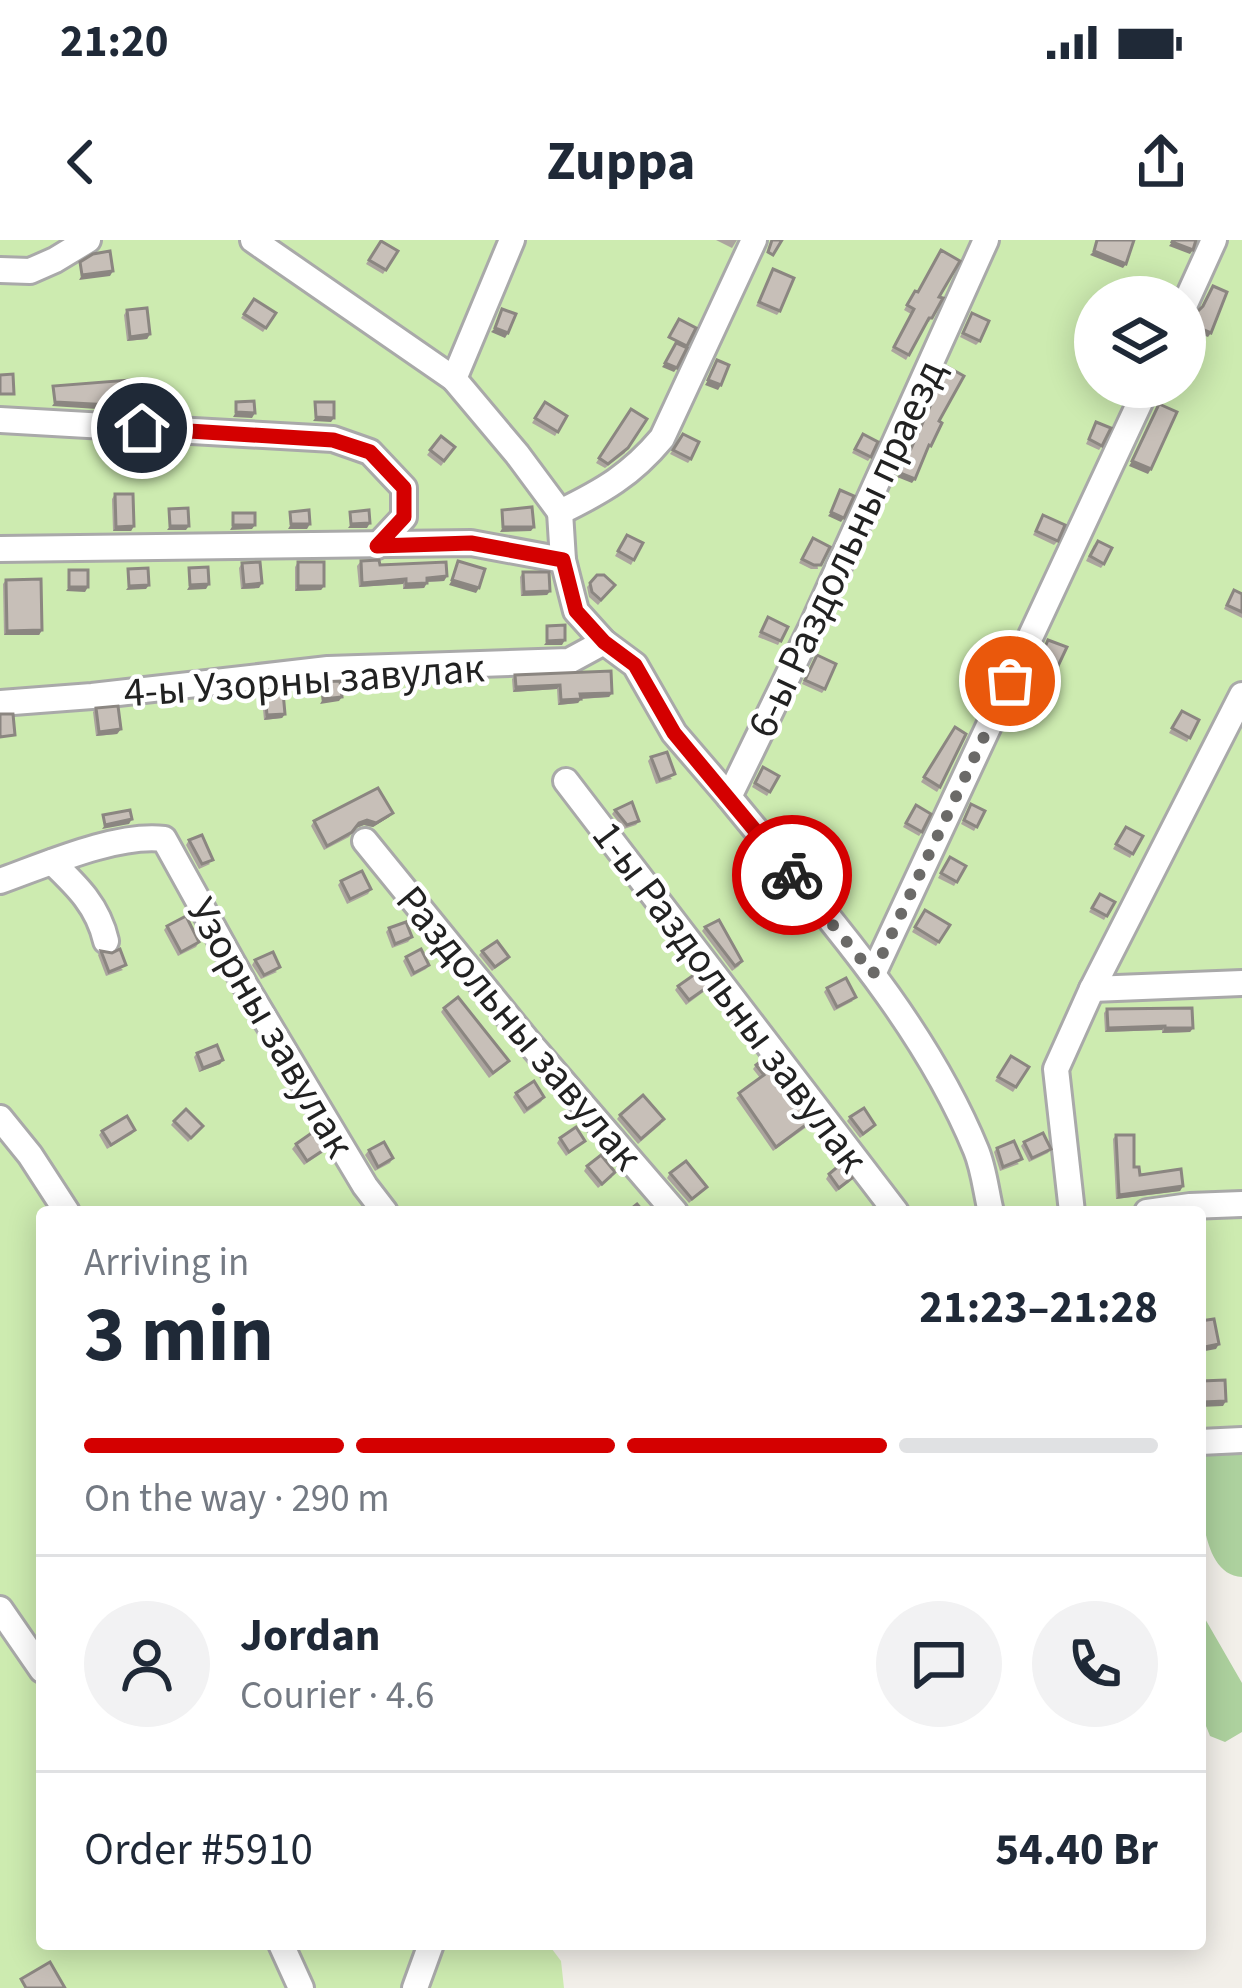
<!DOCTYPE html>
<html lang="en">
<head>
<meta charset="utf-8">
<style>
	body { margin:0; font-family:"Source Sans 3",sans-serif; background:#f2f2f3; color:#1f2937; height:100vh; display:flex; flex-direction:column; font-size:45px; white-space:nowrap }
	* { box-sizing:border-box; margin:0 }
	p { font-size:39px; color:#747a83 }
	.icon { flex:none; width:66px; height:66px; fill:none; stroke:currentColor; stroke-width:2; stroke-linecap:round; stroke-linejoin:round }
	.map { position:relative; flex:1; overflow:hidden }
	.drawer { position:absolute; left:36px; top:966px; width:1170px; height:744px; display:flex; flex-direction:column; background:#fff; border-radius:12px; box-shadow:0 6px 30px #0003 }
	.drawer>* { flex:none }
	.tools { position:absolute; left:1074px; top:36px; display:grid; gap:24px }
	.tools a { display:grid; place-items:center; width:132px; height:132px; border-radius:50%; background:#fff; box-shadow:0 6px 30px #0003; font-size:60px }
	.pin { position:absolute; display:grid; place-items:center; width:102px; height:102px; color:#fff; margin:-51px; border:6px solid #fff; border-radius:50%; box-shadow:0 3px 12px #0007 }
	.courier { position:absolute; display:grid; place-items:center; width:120px; height:120px; margin:-60px; border:9px solid #d40000; border-radius:50%; background:#fff; color:#222; box-shadow:0 3px 15px #0007 }
	.head em { font-style:normal; font-weight:700 }
	.head div { display:flex; flex-direction:column-reverse }
	.head { display:flex; align-items:center; justify-content:space-between; height:204px; padding:0 48px }
	h1 { font-size:78px; font-weight:700; line-height:90px }
	.bar { display:grid; grid-template-columns:repeat(4,1fr); gap:18px 12px; align-content:center; height:144px; padding:0 48px }
	.bar i { height:15px; border-radius:9px; background:#e0e1e3 }
	.bar .on { background:#d40000 }
	.bar p { grid-column:span 4 }
	.line { display:flex; align-items:center; gap:30px; padding:0 48px; border-top:3px solid #e0e1e3 }
	.line div { flex:1 }
	.round { display:grid; place-items:center; flex:none; width:126px; height:126px; border-radius:63px; background:#f2f2f3 }
	.status { display:flex; justify-content:space-between; align-items:center; height:84px; padding:0 60px; background:#fff; direction:ltr }
	.status svg { height:33px; fill:currentColor }
	header { display:flex; justify-content:space-between; align-items:center; height:156px; padding:0 48px; background:#fff; font-size:54px; font-weight:700 }
	.map>svg:first-child { display:block }
	.grass { fill:#cdebb0; fill-rule:evenodd }
	.forest { fill:#add19e }
	.lines { fill:none; stroke-linecap:round; stroke-linejoin:round }
	.minor-casing { stroke:#a9a9a9; stroke-width:30 }
	.minor { stroke:#fff; stroke-width:24 }
	.wall { fill:#aba49e }
	.shaded-wall { fill:#8b8681 }
	.building { fill:#c7bfb8; stroke:#8b8681; stroke-width:3 }
	.done { stroke:#6b6a68; stroke-width:12; stroke-dasharray:0 21.6 }
	.route { stroke:#d40000; stroke-width:15 }
	.labels { text-anchor:middle; stroke-width:9; stroke-linejoin:round; paint-order:stroke }
	.street-label { font-size:42px; fill:#222; stroke:#fff }
</style>
</head>
<body>
<div class="status"><b>21:20</b><svg viewBox="0 0 49 12"><path d="M0 12V9h3v3zM5 12V6h3v6zM10 12V3h3v9zM15 12V0h3v12zM26 1h20v11H26zM47 4h2v5h-2z"/></svg></div>
<header><svg class="icon" aria-label="back" viewBox="0 0 24 24"><path d="M15 5l-7 7 7 7"/></svg>Zuppa<svg class="icon" aria-label="share" viewBox="0 0 24 24"><path d="M12 15V3M7 8l5-5 5 5M5 13v7h14v-7"/></svg></header>
<div class="map">
<svg width="1242" height="1748" viewBox="0 0 1242 1748">
	<rect width="100%" height="100%" fill="#f2efe9"/>
	<!-- grass -->
	<path class="grass" d="M0 0H1242V1212L1200 1214V972H42V1704H558L552 1709 561 1721 564 1748H0ZM1095 57H1185V147H1095Z"/>
	<!-- forest -->
	<g class="forest">
		<path d="M1231 1209 1242 1215V1337C1197 1335 1200 1245 1200 1213Z"/>
		<path d="M1200 1375 1204 1377 1242 1443V1492L1225 1502 1210 1496 1202 1476 1203 1420 1200 1419Z"/>
	</g>
	<g class="lines">
		<defs>
			<g id="minor">
				<path d="M253 0 454 139 517 214 560 272"/>
				<path d="M986 0 813 384 729 557C819 668 921 776 976 910 984 929 986 952 991 972"/>
				<path d="M0 30 30 31 55 20 88 0"/>
				<path d="M1185 64 1214 0"/>
				<path d="M454 139 512 0"/>
				<path d="M0 180 333 199 370 212 404 248V277L377 306"/>
				<path d="M560 272C603 251 631 235 662 198L754 0"/>
				<path d="M560 272 563 320 576 371 604 402 635 425 674 493 729 557"/>
				<path d="M0 309 471 303 563 320"/>
				<path d="M0 463 92 456 328 429 569 421 604 402"/>
				<path d="M566 541 896 972"/>
				<path d="M365 601 526 799 675 972"/>
				<path d="M52 622C77 646 98 666 106 701"/>
				<path d="M0 641C45 625 117 593 164 599L246 747 365 946 385 972"/>
				<path d="M873 734 1147 147"/>
				<path d="M1092 749 1242 743"/>
				<path d="M0 878 30 915 67 972"/>
				<path d="M1072 972 1056 829 1092 749 1242 455"/>
				<path d="M1147 972 1190 966 1242 964"/>
				<path d="M1200 1202 1242 1200"/>
				<path d="M0 1369 42 1430"/>
				<path d="M281 1704 301 1748"/>
				<path d="M415 1748 431 1704"/>
			</g>
		</defs>
		<!-- minor casing -->
		<use href="#minor" class="minor-casing"/>
		<!-- minor -->
		<use href="#minor" class="minor"/>
	</g>
	<!-- wall -->
	<g class="wall">
		<path d="M716 0H737L732 8Z"/>
		<path d="M381 1 398 11 383 34 366 24Z"/>
		<path d="M773 29 780 71 777 75 756 66Z"/>
		<path d="M915 51 939 57 929 82H927L906 120 891 111 911 74 904 70Z"/>
		<path d="M254 59 276 73 263 92 241 78Z"/>
		<path d="M127 70 150 94 147 99 127 101 124 75Z"/>
		<path d="M972 73 980 101 976 105 960 97Z"/>
		<path d="M545 162 567 176 555 196 532 183Z"/>
		<path d="M631 169 625 213 605 228 596 223Z"/>
		<path d="M1096 182 1102 206 1099 210 1086 204Z"/>
		<path d="M683 194 691 219 688 223 670 214Z"/>
		<path d="M441 196 455 207 441 226 427 215Z"/>
		<path d="M860 198 871 217 868 221 852 213Z"/>
		<path d="M115 254 134 286 131 291H113L112 259Z"/>
		<path d="M1043 275 1058 301 1054 305 1033 295Z"/>
		<path d="M627 295 643 303 631 325 615 316Z"/>
		<path d="M813 298 818 329H811L799 323Z"/>
		<path d="M1094 305 1104 324 1101 328 1086 321Z"/>
		<path d="M361 321 380 325 447 336 444 341 427 342 424 348 403 349V344L359 347 357 326Z"/>
		<path d="M298 322 324 346 321 350 295 351V327Z"/>
		<path d="M242 323 259 348 241 349 239 328Z"/>
		<path d="M523 332 550 351 547 355 521 356 520 337Z"/>
		<path d="M597 335 615 345 598 365 589 357 587 347Z"/>
		<path d="M6 340 42 390 39 395H4L3 344Z"/>
		<path d="M1231 354H1242V378L1224 369Z"/>
		<path d="M768 377 788 387 778 405 758 397Z"/>
		<path d="M1048 400 1040 464 1036 468 1022 460Z"/>
		<path d="M814 420 825 449 822 453 802 444Z"/>
		<path d="M515 435 612 453 609 457 581 459 578 463 558 465 557 449 513 452 512 439Z"/>
		<path d="M265 454 285 474 282 478 264 480 262 458Z"/>
		<path d="M96 468 121 489 117 494 96 496 93 472Z"/>
		<path d="M1182 471 1199 480 1187 502 1169 493Z"/>
		<path d="M955 487 940 547 937 552 921 542Z"/>
		<path d="M651 517 672 539 656 544 648 521Z"/>
		<path d="M760 531 779 536 767 556 752 547Z"/>
		<path d="M971 564 985 571 974 591 961 584Z"/>
		<path d="M916 565 922 592 919 596 903 587Z"/>
		<path d="M615 570 639 581 636 585 624 589 612 574Z"/>
		<path d="M389 577 373 587 364 585 356 588 349 597 324 610 311 586 314 581Z"/>
		<path d="M1126 587 1143 596 1130 618 1113 609Z"/>
		<path d="M189 600 210 624 199 629 186 605Z"/>
		<path d="M950 617 966 626 954 646 938 638Z"/>
		<path d="M341 641 371 649 368 654 347 664 338 645Z"/>
		<path d="M1100 654 1115 662 1104 680 1089 672Z"/>
		<path d="M925 670 950 685 936 706 912 692Z"/>
		<path d="M167 686 199 702 196 707 178 716 164 690Z"/>
		<path d="M705 687 742 721 739 726 732 731 702 691Z"/>
		<path d="M389 688 412 697 408 702 392 708 386 692Z"/>
		<path d="M101 711 123 730 106 736 98 715Z"/>
		<path d="M482 711 509 717 492 731 479 715Z"/>
		<path d="M406 717 429 725 426 729 411 737 403 721Z"/>
		<path d="M255 720 277 732 261 739 252 725Z"/>
		<path d="M678 746 706 750 686 765 675 750Z"/>
		<path d="M827 748 853 761 834 771 824 752Z"/>
		<path d="M444 768 509 821 506 825 489 838 441 772Z"/>
		<path d="M1107 769 1193 788 1190 792 1162 793V790L1105 792 1104 773Z"/>
		<path d="M197 813 223 820 220 824 199 832 194 817Z"/>
		<path d="M1011 816 1029 827 1013 852 995 841Z"/>
		<path d="M756 825 808 886 773 911 736 858 760 838 753 829Z"/>
		<path d="M516 853 544 857 541 862 524 874 513 857Z"/>
		<path d="M620 875 661 884 638 904 617 879Z"/>
		<path d="M850 877 872 889 860 898 847 881Z"/>
		<path d="M174 881 200 890 188 902 171 885Z"/>
		<path d="M135 890 132 894 107 909 99 895 102 891Z"/>
		<path d="M1116 895 1140 935 1183 946 1180 951 1116 959 1113 899Z"/>
		<path d="M560 898 585 901 566 916 557 903Z"/>
		<path d="M1024 902 1051 909 1048 913 1029 922 1021 906Z"/>
		<path d="M296 904 322 913 304 925 292 909Z"/>
		<path d="M997 908 1019 924 1000 931 994 912Z"/>
		<path d="M369 910 393 918 390 923 375 931 365 915Z"/>
		<path d="M587 926 612 937 598 948 584 931Z"/>
		<path d="M670 933 707 947 689 963 667 938Z"/>
		<path d="M829 934 849 942 836 952 826 939Z"/>
	</g>
	<!-- shaded-wall -->
	<g class="shaded-wall">
		<path d="M1172 2 1193 10 1190 14 1169 6Z"/>
		<path d="M1094 11 1126 24 1123 28 1090 15Z"/>
		<path d="M113 31 110 36 79 40 82 35Z"/>
		<path d="M1190 84 1211 93 1208 97 1187 89Z"/>
		<path d="M495 88 508 93 505 98 491 92Z"/>
		<path d="M150 94 147 99 127 101 130 97Z"/>
		<path d="M665 123 677 128 674 132 662 127Z"/>
		<path d="M708 140 721 145 718 150 705 145Z"/>
		<path d="M55 162 130 166 127 171 52 166Z"/>
		<path d="M236 172 255 173 252 178 233 177Z"/>
		<path d="M316 177 334 178 331 182 313 181Z"/>
		<path d="M1132 221 1151 229 1148 234 1129 226Z"/>
		<path d="M900 233 915 239 912 243 897 237Z"/>
		<path d="M831 272 844 278 841 282 828 276Z"/>
		<path d="M370 283 367 288H348L351 284Z"/>
		<path d="M291 284H310L307 289H288Z"/>
		<path d="M233 285H255L252 289 230 290Z"/>
		<path d="M134 286 131 291H113L116 287Z"/>
		<path d="M170 286H189L186 290H167Z"/>
		<path d="M503 287H534L531 291 500 292Z"/>
		<path d="M447 336 444 341 423 342 427 338Z"/>
		<path d="M406 339 403 344 359 347 362 343Z"/>
		<path d="M452 340 479 348 476 353 449 345Z"/>
		<path d="M262 343 259 348 241 349 244 345Z"/>
		<path d="M427 343 424 348 403 349 406 344Z"/>
		<path d="M209 344 206 349 187 350 190 345Z"/>
		<path d="M149 345 146 349 126 350 129 346Z"/>
		<path d="M298 346H324L321 350 295 351Z"/>
		<path d="M69 347H88L85 352 66 351Z"/>
		<path d="M550 351 547 355 521 356 524 352Z"/>
		<path d="M42 390 39 395H4L7 391Z"/>
		<path d="M565 400 562 405H544L547 401Z"/>
		<path d="M560 445 557 449 513 452 516 447Z"/>
		<path d="M612 453 609 457 577 459 580 454Z"/>
		<path d="M342 457 339 461 320 464 323 459Z"/>
		<path d="M581 459 578 463 558 465 561 460Z"/>
		<path d="M285 474 282 478 264 480 267 475Z"/>
		<path d="M121 489 117 494 96 496 99 492Z"/>
		<path d="M393 573 389 577 373 587 364 585 356 588 359 583Z"/>
		<path d="M132 579 129 584 102 589 105 585Z"/>
		<path d="M1165 786 1162 790 1105 792 1108 788Z"/>
		<path d="M1165 788H1193L1190 792 1162 793Z"/>
		<path d="M223 820 220 824 199 832 203 828Z"/>
		<path d="M1183 946 1180 951 1116 959 1119 955Z"/>
		<path d="M1219 1104 1216 1109 1200 1112V1108Z"/>
		<path d="M1226 1161 1223 1166 1200 1167 1203 1162Z"/>
	</g>
	<!-- building -->
	<g class="building">
		<path d="M772 0H782L773 15 768 12Z"/>
		<path d="M1097 0H1134L1126 24 1094 11Z"/>
		<path d="M1173 0H1196L1193 10 1172 2Z"/>
		<path d="M381 1 398 11 386 30 369 20Z"/>
		<path d="M941 10 960 21 939 57 943 58 932 78H929L909 115 894 107 914 69 907 65 915 51 918 52Z"/>
		<path d="M110 11 113 31 82 35 80 22 93 14Z"/>
		<path d="M773 29 794 38 780 71 759 62Z"/>
		<path d="M1213 46 1227 52 1211 93 1190 84 1194 75 1203 66Z"/>
		<path d="M254 59 276 73 266 88 244 74Z"/>
		<path d="M147 68 150 94 130 97 127 70Z"/>
		<path d="M502 69 516 74 508 93 495 88Z"/>
		<path d="M972 73 989 81 980 101 963 93Z"/>
		<path d="M679 79 696 88 687 106 669 97Z"/>
		<path d="M676 103 687 108 677 128 665 123Z"/>
		<path d="M717 120 729 125 721 145 708 140Z"/>
		<path d="M948 127 964 136 939 181 942 183 931 206 929 205 915 239 900 233Z"/>
		<path d="M13 134 14 154H0V135Z"/>
		<path d="M129 140 130 166 55 162 53 146Z"/>
		<path d="M254 161 255 173 236 172V162Z"/>
		<path d="M315 162H334V178L316 177Z"/>
		<path d="M545 162 567 176 558 192 535 178Z"/>
		<path d="M1159 164 1177 172 1151 229 1132 221Z"/>
		<path d="M631 169 647 179 628 208 608 224 599 218Z"/>
		<path d="M1096 182 1111 188 1102 206 1089 199Z"/>
		<path d="M683 194 699 202 691 219 673 210Z"/>
		<path d="M863 194 878 202 871 217 855 209Z"/>
		<path d="M441 196 455 207 444 221 430 210Z"/>
		<path d="M840 250 854 256 844 278 831 272Z"/>
		<path d="M115 254H133L134 286 116 287Z"/>
		<path d="M532 267 534 287H503L502 270Z"/>
		<path d="M188 268 189 286H170L169 269Z"/>
		<path d="M309 270 310 284H291L290 272Z"/>
		<path d="M369 270 370 283 351 284 350 272Z"/>
		<rect x="233" y="273" width="22" height="12"/>
		<path d="M1043 275 1065 285 1058 301 1036 291Z"/>
		<path d="M627 295 643 303 634 320 618 311Z"/>
		<path d="M813 298 830 307 821 325H814L802 319Z"/>
		<path d="M1098 301 1112 308 1104 324 1090 316Z"/>
		<path d="M379 320 380 325 446 322 447 336 427 338V343L406 344V339L362 343 361 321Z"/>
		<path d="M458 321 485 329 479 348 452 340Z"/>
		<path d="M260 322 262 343 244 345 242 323Z"/>
		<rect x="298" y="322" width="26" height="24"/>
		<path d="M208 327 209 344 190 345 189 328Z"/>
		<path d="M148 328 149 345 129 346 128 329Z"/>
		<rect x="69" y="330" width="19" height="17"/>
		<path d="M523 332H549L550 351 524 352Z"/>
		<path d="M597 335H604L615 345 601 360 592 352 590 343Z"/>
		<path d="M41 339 42 390 7 391 6 340Z"/>
		<path d="M1234 350 1242 354V372L1227 365Z"/>
		<path d="M768 377 788 387 781 401 761 392Z"/>
		<path d="M565 385V400L547 401V386Z"/>
		<path d="M1048 400 1067 407 1040 464 1025 455Z"/>
		<path d="M817 415 836 424 825 449 805 440Z"/>
		<path d="M611 431 612 453 580 454 581 459 561 460 560 445 516 447 515 435Z"/>
		<path d="M340 441 342 457 323 459 321 442Z"/>
		<path d="M283 452 285 474 267 475 265 454Z"/>
		<path d="M118 466 121 489 99 492 96 468Z"/>
		<path d="M1182 471 1199 480 1190 498 1172 488Z"/>
		<path d="M0 474H13L15 495 0 497Z"/>
		<path d="M955 487 966 494 940 547 924 537Z"/>
		<path d="M667 512 675 534 660 540 651 517Z"/>
		<path d="M763 527 779 536 770 552 755 543Z"/>
		<path d="M378 548 393 573 376 583 367 580 359 583 352 592 327 606 314 581Z"/>
		<path d="M632 562 639 581 627 585 615 570Z"/>
		<path d="M971 564 985 571 977 587 964 580Z"/>
		<path d="M916 565 931 574 922 592 906 583Z"/>
		<path d="M130 570 132 579 105 585 103 575Z"/>
		<path d="M1126 587 1143 596 1133 614 1116 604Z"/>
		<path d="M202 595 213 620 202 624 189 600Z"/>
		<path d="M950 617 966 626 957 642 941 633Z"/>
		<path d="M362 631 371 649 350 659 341 641Z"/>
		<path d="M1100 654 1115 662 1107 676 1092 668Z"/>
		<path d="M925 670 950 685 939 702 915 687Z"/>
		<path d="M186 676 199 702 181 712 167 686Z"/>
		<path d="M719 680 742 721 735 726 705 687Z"/>
		<path d="M406 682 412 697 395 704 389 688Z"/>
		<path d="M497 701 509 717 495 727 482 711Z"/>
		<path d="M120 709 126 725 109 732 101 711 112 713Z"/>
		<path d="M421 709 429 725 414 733 406 717Z"/>
		<path d="M273 712 280 727 264 735 255 720Z"/>
		<path d="M698 732 709 746 689 760 678 746Z"/>
		<path d="M846 738 856 757 837 767 827 748Z"/>
		<path d="M458 757 509 821 493 833 444 768Z"/>
		<path d="M1192 768 1193 788H1165V786L1108 788 1107 769Z"/>
		<path d="M217 805 223 820 203 828 197 813Z"/>
		<path d="M1011 816 1029 827 1016 847 998 837Z"/>
		<path d="M764 819 811 881 776 907 739 853 764 835 756 825Z"/>
		<path d="M534 841 544 857 527 869 516 853Z"/>
		<path d="M643 855 664 879 641 899 620 875Z"/>
		<path d="M864 868 875 885 863 894 850 877Z"/>
		<path d="M186 869 203 886 191 898 174 881Z"/>
		<path d="M127 876 135 890 111 905 102 891Z"/>
		<path d="M576 887 585 901 569 912 560 898Z"/>
		<path d="M313 892 325 909 307 921 296 904Z"/>
		<path d="M1043 893 1051 909 1032 918 1024 902Z"/>
		<path d="M1116 895H1134V927H1139L1140 935 1181 929 1183 946 1119 955Z"/>
		<path d="M1014 901 1022 919 1003 927 997 908Z"/>
		<path d="M384 902 393 918 378 927 369 910Z"/>
		<path d="M601 915 615 932 602 944 587 926Z"/>
		<path d="M686 921 707 947 692 959 670 933Z"/>
		<path d="M841 924 852 938 839 948 829 934Z"/>
		<path d="M637 964 644 972H627Z"/>
		<path d="M1214 1079 1219 1104 1200 1108V1081Z"/>
		<path d="M1225 1140 1226 1161 1203 1162 1202 1141Z"/>
		<path d="M50 1722 65 1748H26L21 1739Z"/>
	</g>
	<g class="lines">
		<!-- done -->
		<path class="done" d="M792 635 873 734 1010 441"/>
		<!-- route -->
		<path class="route" d="M142 188 333 200 370 212 404 248V277L377 306 471 303 563 320 576 371 604 402 635 425 674 493 792 635"/>
	</g>
	<g class="labels">
		<!-- street labels -->
		<g class="street-label">
			<text transform="translate(845 308) rotate(-65)" y="15">6-ы Раздольны праезд</text>
			<text transform="translate(304 439) rotate(-4)" y="15">4-ы Узорны завулак</text>
			<text transform="translate(731 756) rotate(53)" y="15">1-ы Раздольны завулак</text>
			<text transform="translate(272 787) rotate(60)" y="15">Узорны завулак</text>
			<text transform="translate(520 787) rotate(50)" y="15">Раздольны завулак</text>
		</g>
	</g>
</svg>
<div class="tools">
<a><svg class="icon" aria-label="layers" viewBox="0 0 24 24"><path d="M12 4l9 5-9 5-9-5zM3 14l9 5 9-5"/></svg></a>
</div>
<div class="pin" style="left:1010px;top:441px;background:#ea580c"><svg class="icon" aria-label="bag" viewBox="0 0 24 24"><path d="M5 8h14l-1 12H6zM9 8a3 3 0 0 1 6 0"/></svg></div>
<div class="pin" style="left:142px;top:188px;background:#1f2937"><svg class="icon" aria-label="home" viewBox="0 0 24 24"><path d="M3 11l9-7 9 7M6 9v11h12V9"/></svg></div>
<div class="courier" style="left:792px;top:635px"><svg class="icon" aria-label="bike" viewBox="0 0 24 24"><circle cx="6" cy="16" r="4"/><circle cx="18" cy="16" r="4"/><path d="M6 16l4-8h5l3 8M10 8l3 8H6M13 5h3"/></svg></div>
<section class="drawer">
<div class="head"><div><h1>3 min</h1><p>Arriving in</p></div><em>21:23–21:28</em></div>
<div class="bar"><i class="on"></i><i class="on"></i><i class="on"></i><i></i><p>On the way · 290 m</p></div>
<div class="line" style="height:216px"><a class="round"><svg class="icon" aria-label="person" viewBox="0 0 24 24"><circle cx="12" cy="8" r="4"/><path d="M4 21q1-7 8-7t8 7"/></svg></a><div><b>Jordan</b><p>Courier · 4.6</p></div><a class="round"><svg class="icon" aria-label="chat" viewBox="0 0 24 24"><path d="M4 5h16v11H9l-5 4z"/></svg></a><a class="round"><svg class="icon" aria-label="phone" viewBox="0 0 24 24"><path d="M5 4h4l2 5-3 2q2 4 5 5l2-3 5 2v4C11 20 4 13 5 4z"/></svg></a></div>
<div class="line" style="height:156px"><div>Order #5910</div><b>54.40 Br</b></div>
</section>
</div>
</body>
</html>
